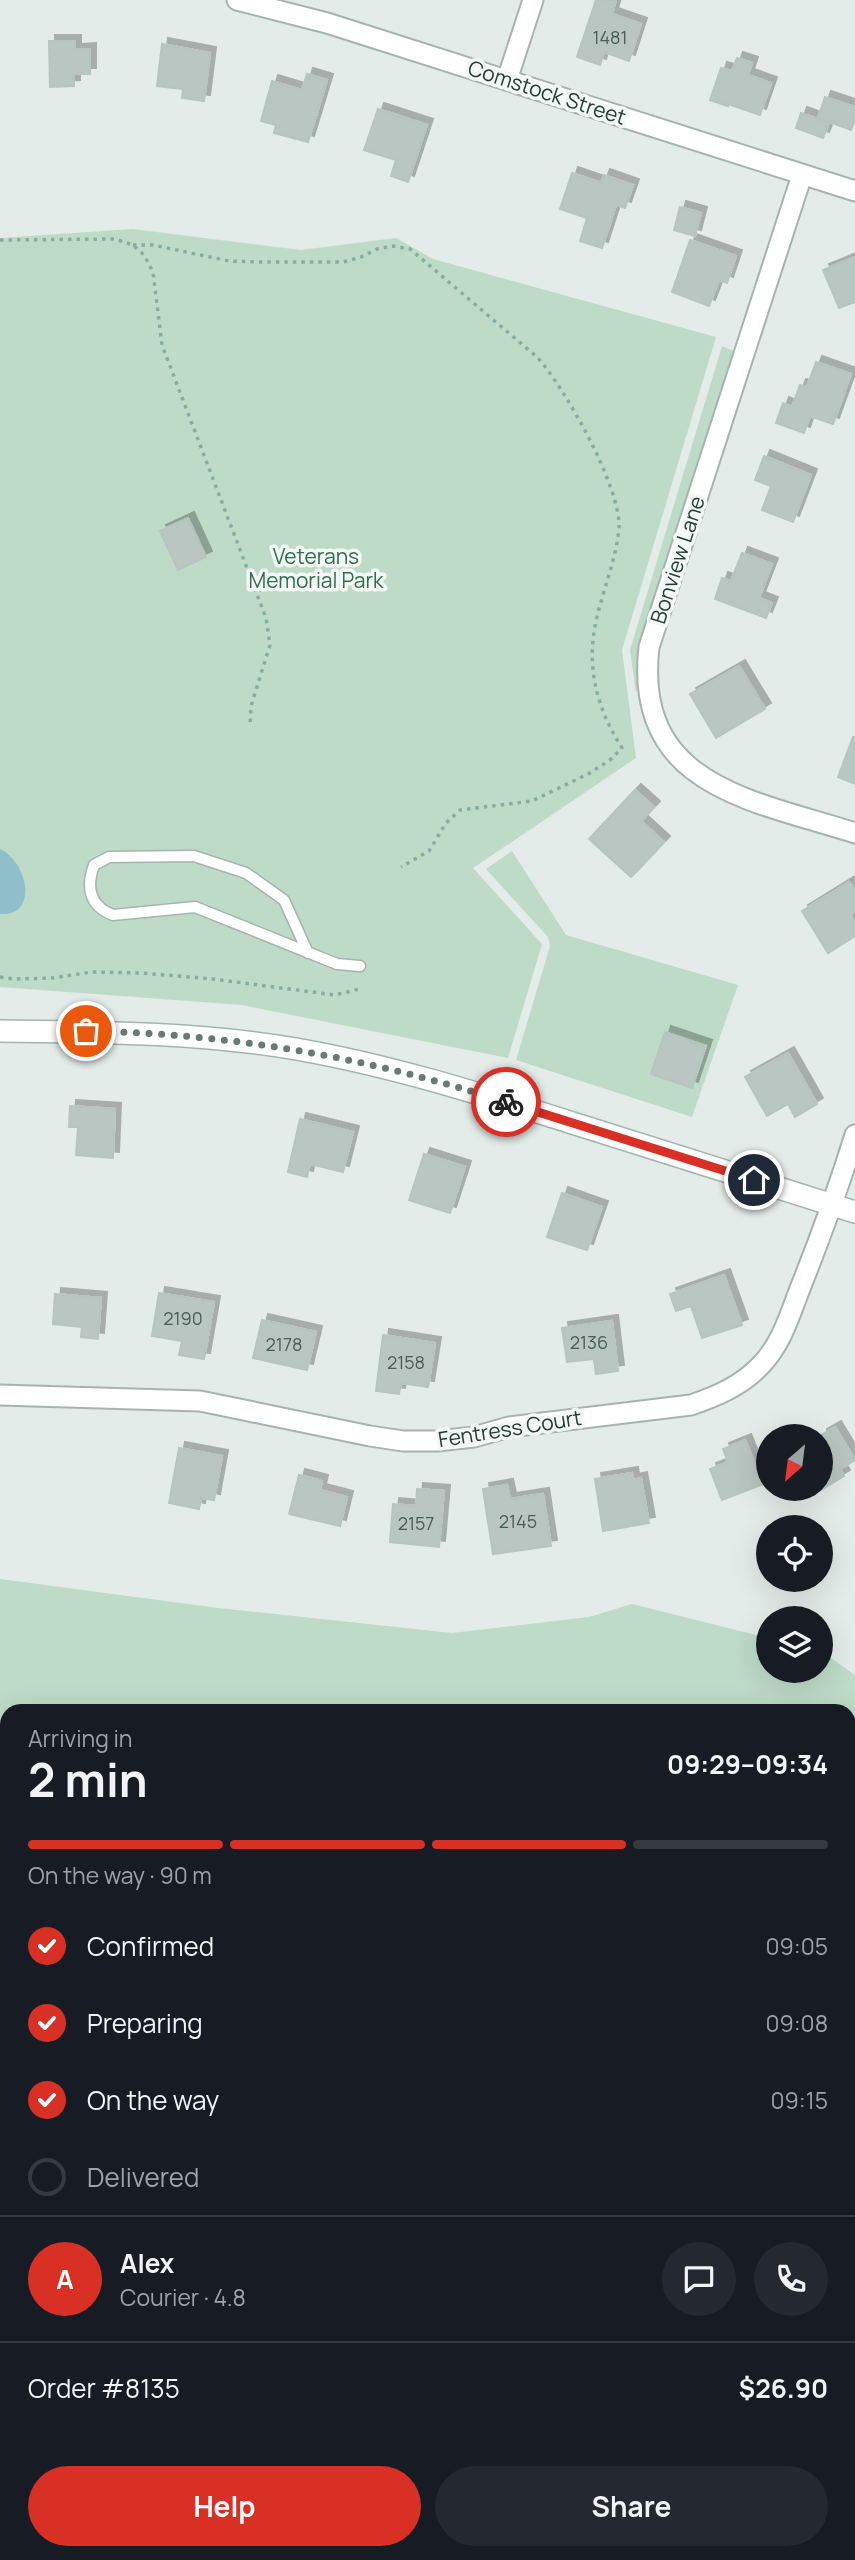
<!DOCTYPE html>
<html lang="en">
<head>
<meta charset="utf-8">
<style>
	body { margin:0; font-family:Manrope,sans-serif; background:#242831; color:#f1f3f6; height:100vh; display:flex; flex-direction:column; font-size:26px; white-space:nowrap }
	* { box-sizing:border-box; margin:0 }
	p { font-size:23px; color:#9ea1a6 }
	.icon { flex:none; width:38px; height:38px; fill:none; stroke:currentColor; stroke-width:2; stroke-linecap:round; stroke-linejoin:round }
	.map { position:relative; flex:1; overflow:hidden }
	.side { position:absolute; left:0px; top:1704px; width:856px; height:856px; display:flex; flex-direction:column; background:#171b24; border-radius:21px 21px 0 0; box-shadow:0 7px 28px #0002 }
	.side>* { flex:none }
	.needle { width:46px; rotate:208deg }
	.tools { position:absolute; left:756px; top:1424px; display:grid; gap:14px }
	.tools a { display:grid; place-items:center; width:77px; height:77px; border-radius:50%; background:#171b24; box-shadow:0 7px 28px #0002; font-size:35px }
	.pin { position:absolute; display:grid; place-items:center; width:60px; height:60px; color:#fff; margin:-30px; border:4px solid #fff; border-radius:50%; box-shadow:0 2px 7px #0007 }
	.courier { position:absolute; display:grid; place-items:center; width:70px; height:70px; margin:-35px; border:5px solid #d93025; border-radius:50%; background:#fff; color:#222; box-shadow:0 2px 9px #0007 }
	.head em { font-style:normal; font-weight:700 }
	.head div { display:flex; flex-direction:column-reverse }
	.head { display:flex; align-items:center; justify-content:space-between; height:119px; padding:0 28px }
	h1 { font-size:46px; font-weight:700; line-height:52px }
	.bar { display:grid; grid-template-columns:repeat(4,1fr); gap:10px 7px; align-content:center; height:84px; padding:0 28px }
	.bar i { height:9px; border-radius:5px; background:#363941 }
	.bar .current { background:#d93025 }
	.bar p { grid-column:span 4 }
	.line { display:flex; align-items:center; gap:18px; padding:0 28px; border-top:2px solid #363941 }
	.line div { flex:1 }
	.round { display:grid; place-items:center; flex:none; width:74px; height:74px; border-radius:37px; background:#242831 }
	ol { padding:0 28px; list-style:none }
	li { display:flex; align-items:center; gap:21px; height:77px }
	li p { margin-inline-start:auto }
	li .icon { padding:7px; border-radius:50%; background:#d93025; color:#fff; stroke-width:4 }
	li:last-child { color:#9ea1a6 }
	li i { width:38px; height:38px; border:4px solid #363941; border-radius:50% }
	.button { display:flex; gap:14px; margin-top:auto; padding:14px 28px }
	.button a { flex:1; height:80px; border-radius:42px; background:#d93025; color:#fff; font-size:28px; font-weight:700; line-height:80px; text-align:center }
	.button a+a { background:#242831; color:#f1f3f6 }
	.map>svg:first-child { display:block }
	.green { fill:#bedbc7 }
	.water { fill:#90bfcc }
	.building { fill:#b9c6c1; stroke:#b6c5bf; stroke-width:2; filter:url(#shadow) }
	.lines { fill:none; stroke-linecap:round; stroke-linejoin:round }
	.service-casing { stroke:#a6b4af; stroke-width:13 }
	.minor-casing { stroke:#a6b4af; stroke-width:23 }
	.secondary-casing { stroke:#a2b6b0; stroke-width:24 }
	.path { stroke:#86ada3; stroke-width:3.5; stroke-dasharray:3.5 5; stroke-linecap:butt }
	.service { stroke:#fff; stroke-width:10 }
	.minor { stroke:#fff; stroke-width:19 }
	.secondary { stroke:#fff; stroke-width:21 }
	.done { stroke:#677a74; stroke-width:7; stroke-dasharray:0 12.6 }
	.route { stroke:#d93025; stroke-width:9 }
	.labels { text-anchor:middle; stroke-width:7; stroke-linejoin:round; paint-order:stroke }
	.number-label { font-size:18px; fill:#495e59 }
	.street-label { font-size:21px; fill:#243c36; stroke:#f3f8f6 }
	.park-label { font-size:21px; fill:#326f4d; stroke:#f3f8f6 }
</style>
</head>
<body>
<div class="map">
<svg width="855" height="2560" viewBox="0 0 855 2560">
	<defs>
		<filter id="shadow"><feDropShadow dx="6" dy="-6" stdDeviation="0" flood-color="#0004"/></filter>
	</defs>
	<rect width="100%" height="100%" fill="#e3ece8"/>
	<!-- green -->
	<g class="green">
		<path d="M133 229 301 250 396 238 433 259 716 337 622 650 636 758 473 868 542 944 508 1058 242 1005 0 987V238Z"/>
		<path d="M722 346 738 353 648 661 636 693 630 650Z"/>
		<path d="M512 851 566 935 738 985 692 1117 516 1060 550 946 548 937 486 869Z"/>
		<path d="M0 1579 218 1608 452 1633 589 1617 632 1604 768 1638V1671H821V1651L855 1675V2560H579L566 2553H849V1712H7V1971L0 1962Z"/>
	</g>
	<!-- water -->
	<path class="water" d="M0 849C28 862 39 917 0 914Z"/>
	<!-- building -->
	<g class="building">
		<path d="M596 0H616L612 14 641 24 629 61 604 52 600 65 577 57Z"/>
		<path d="M49 41H75V50L90 49V74H74V86L50 87Z"/>
		<path d="M162 44 210 53 204 101 182 98 183 89 157 86Z"/>
		<path d="M737 58 752 63 748 75 771 83 760 115 728 104V106L710 100 721 68 732 71Z"/>
		<path d="M307 74 327 80 308 142 274 133 276 125 261 121 272 81 302 90Z"/>
		<path d="M825 97 855 107V119L851 130 818 118Z"/>
		<path d="M378 109 427 125 408 182 391 176 396 160 364 150Z"/>
		<path d="M801 113 829 123 823 138 796 128Z"/>
		<path d="M572 173 601 183 604 175 633 185 625 208 616 205 602 248 580 241 587 218 560 209Z"/>
		<path d="M680 207 701 213 695 236 674 230Z"/>
		<path d="M690 240 736 256 727 283 719 280 709 306 672 292Z"/>
		<path d="M855 257V302L839 308 823 270Z"/>
		<path d="M816 362 851 374 833 424 810 416 804 433 776 423 783 403 792 407 800 385 807 387Z"/>
		<path d="M764 456 811 475 793 522 762 510 771 486 755 480Z"/>
		<path d="M188 518 206 557 178 570 160 531Z"/>
		<path d="M742 553 772 564 759 598 772 603 766 618 715 599 722 578 731 581Z"/>
		<path d="M739 666 765 709 716 738 690 694Z"/>
		<path d="M853 737H855V784L838 777Z"/>
		<path d="M635 790 654 807 641 821 664 842 631 877 589 839Z"/>
		<path d="M849 882 855 890V911L850 915 855 923V936L828 953 802 911Z"/>
		<path d="M665 1032 706 1046 692 1088 651 1074Z"/>
		<path d="M788 1053 817 1104 795 1117 788 1104 767 1116 745 1077Z"/>
		<path d="M70 1106 115 1109 113 1158 76 1155 78 1127H69Z"/>
		<path d="M300 1119 353 1132 343 1172 310 1164 307 1177 288 1172Z"/>
		<path d="M424 1154 465 1167 450 1213 409 1200Z"/>
		<path d="M562 1193 602 1207 587 1250 547 1237Z"/>
		<path d="M724 1275 742 1325 702 1338 691 1306 676 1311 670 1294Z"/>
		<path d="M159 1293 214 1302 204 1359 179 1355 182 1341 152 1336Z"/>
		<path d="M55 1294 101 1298 98 1339 81 1337 82 1327 53 1324Z"/>
		<path d="M262 1320 316 1332 307 1370 253 1358Z"/>
		<path d="M612 1321 618 1371 596 1374 594 1359 567 1362 562 1328Z"/>
		<path d="M383 1335 435 1343 428 1387 401 1383 399 1394 376 1391Z"/>
		<path d="M835 1427 855 1460 840 1469 844 1476 821 1490V1435Z"/>
		<path d="M745 1440 763 1484 722 1500 710 1469 728 1462 723 1449Z"/>
		<path d="M179 1448 222 1456 214 1500 201 1498 199 1509 169 1503Z"/>
		<path d="M632 1473 633 1480 641 1478 649 1523 603 1531 595 1479Z"/>
		<path d="M299 1475 322 1481 320 1490 347 1497 340 1526 289 1514Z"/>
		<path d="M507 1485 510 1499 543 1494 551 1546 493 1554 483 1489Z"/>
		<path d="M417 1489 444 1491 439 1547 390 1542 393 1504 416 1506Z"/>
	</g>
	<g class="lines">
		<defs>
			<path id="service" d="M308 953 284 900 246 873 194 856 109 857 94 865C86 887 89 906 113 915L195 907 337 964 360 966"/>
			<g id="minor">
				<path d="M237 0 327 23 855 191"/>
				<path d="M507 80 533 0"/>
				<path d="M802 175 649 647C633 787 753 800 855 833"/>
				<path d="M0 1395 200 1401 370 1436 403 1441H437L474 1437 509 1427 691 1405C717 1396 741 1386 760 1366 782 1344 790 1314 801 1286 821 1236 839 1186 855 1135"/>
				<path d="M0 2207 7 2215"/>
				<path d="M0 2488 7 2481"/>
				<path d="M335 2553 342 2560"/>
				<path d="M295 2560 302 2553"/>
			</g>
			<path id="secondary" d="M0 1031C99 1032 198 1032 296 1049 394 1066 487 1096 582 1126 673 1154 764 1183 855 1212"/>
		</defs>
		<!-- service casing -->
		<use href="#service" class="service-casing"/>
		<!-- minor casing -->
		<use href="#minor" class="minor-casing"/>
		<!-- secondary casing -->
		<use href="#secondary" class="secondary-casing"/>
		<!-- path -->
		<g class="path">
			<path d="M0 240 115 239 133 245 144 255 153 272 162 345 266 618 270 645 251 706 250 726"/>
			<path d="M133 245H153L229 261 259 262H343L361 257 377 249 392 246 410 249 537 357C565 388 621 487 619 528 616 560 603 590 596 621 586 668 597 709 622 748L610 760 588 774 532 801 460 810 446 823 429 851 401 867"/>
			<path d="M0 977 14 979 52 978 92 972 141 973 213 979 335 995 359 989"/>
		</g>
		<!-- service -->
		<use href="#service" class="service"/>
		<!-- minor -->
		<use href="#minor" class="minor"/>
		<!-- secondary -->
		<use href="#secondary" class="secondary"/>
	</g>
	<g class="lines">
		<!-- done -->
		<path class="done" d="M86 1031C234 1034 366 1057 506 1102"/>
		<!-- route -->
		<path class="route" d="M506 1102 754 1180"/>
	</g>
	<g class="labels">
		<!-- number labels -->
		<g class="number-label">
			<text x="610" y="44">1481</text>
			<text x="183" y="1325">2190</text>
			<text x="589" y="1349">2136</text>
			<text x="284" y="1351">2178</text>
			<text x="406" y="1369">2158</text>
			<text x="518" y="1528">2145</text>
			<text x="416" y="1530">2157</text>
		</g>
		<!-- street labels -->
		<g class="street-label">
			<text transform="translate(547 93) rotate(18)" y="7">Comstock Street</text>
			<text transform="translate(678 560) rotate(-72)" y="7">Bonview Lane</text>
			<text transform="translate(510 1429) rotate(-9)" y="7">Fentress Court</text>
		</g>
		<!-- park labels -->
		<g class="park-label">
			<text x="316" y="564">Veterans<tspan x="316" dy="24">Memorial Park</tspan></text>
		</g>
	</g>
</svg>
<div class="tools">
<a><svg class="needle" viewBox="-14 -14 28 28"><path d="M0-13l5 13h-10z" fill="#e53935"/><path d="M0 13l5-13h-10z" fill="#9ea1a6"/></svg></a>
<a><svg class="icon" aria-label="locate" viewBox="0 0 24 24"><circle cx="12" cy="12" r="6"/><path d="M12 2v4M12 18v4M2 12h4M18 12h4"/></svg></a>
<a><svg class="icon" aria-label="layers" viewBox="0 0 24 24"><path d="M12 4l9 5-9 5-9-5zM3 14l9 5 9-5"/></svg></a>
</div>
<div class="pin" style="left:86px;top:1031px;background:#ea580c"><svg class="icon" aria-label="bag" viewBox="0 0 24 24"><path d="M5 8h14l-1 12H6zM9 8a3 3 0 0 1 6 0"/></svg></div>
<div class="pin" style="left:754px;top:1180px;background:#1f2937"><svg class="icon" aria-label="home" viewBox="0 0 24 24"><path d="M3 11l9-7 9 7M6 9v11h12V9"/></svg></div>
<div class="courier" style="left:506px;top:1102px"><svg class="icon" aria-label="bike" viewBox="0 0 24 24"><circle cx="6" cy="16" r="4"/><circle cx="18" cy="16" r="4"/><path d="M6 16l4-8h5l3 8M10 8l3 8H6M13 5h3"/></svg></div>
<section class="side">
<div class="head"><div><h1>2 min</h1><p>Arriving in</p></div><em>09:29–09:34</em></div>
<div class="bar"><i class="current"></i><i class="current"></i><i class="current"></i><i></i><p>On the way · 90 m</p></div>
<ol>
<li><svg class="icon" aria-label="check" viewBox="0 0 24 24"><path d="M5 12l5 5 9-10"/></svg>Confirmed<p>09:05</p></li>
<li><svg class="icon" aria-label="check" viewBox="0 0 24 24"><path d="M5 12l5 5 9-10"/></svg>Preparing<p>09:08</p></li>
<li><svg class="icon" aria-label="check" viewBox="0 0 24 24"><path d="M5 12l5 5 9-10"/></svg>On the way<p>09:15</p></li>
<li><i></i>Delivered</li>
</ol>
<div class="line" style="height:126px"><b class="round" style="background:#d93025;color:#fff">A</b><div><b>Alex</b><p>Courier · 4.8</p></div><a class="round"><svg class="icon" aria-label="chat" viewBox="0 0 24 24"><path d="M4 5h16v11H9l-5 4z"/></svg></a><a class="round"><svg class="icon" aria-label="phone" viewBox="0 0 24 24"><path d="M5 4h4l2 5-3 2q2 4 5 5l2-3 5 2v4C11 20 4 13 5 4z"/></svg></a></div>
<div class="line" style="height:91px"><div>Order #8135</div><b>$26.90</b></div>
<div class="button"><a>Help</a><a>Share</a></div>
</section>
</div>
</body>
</html>
